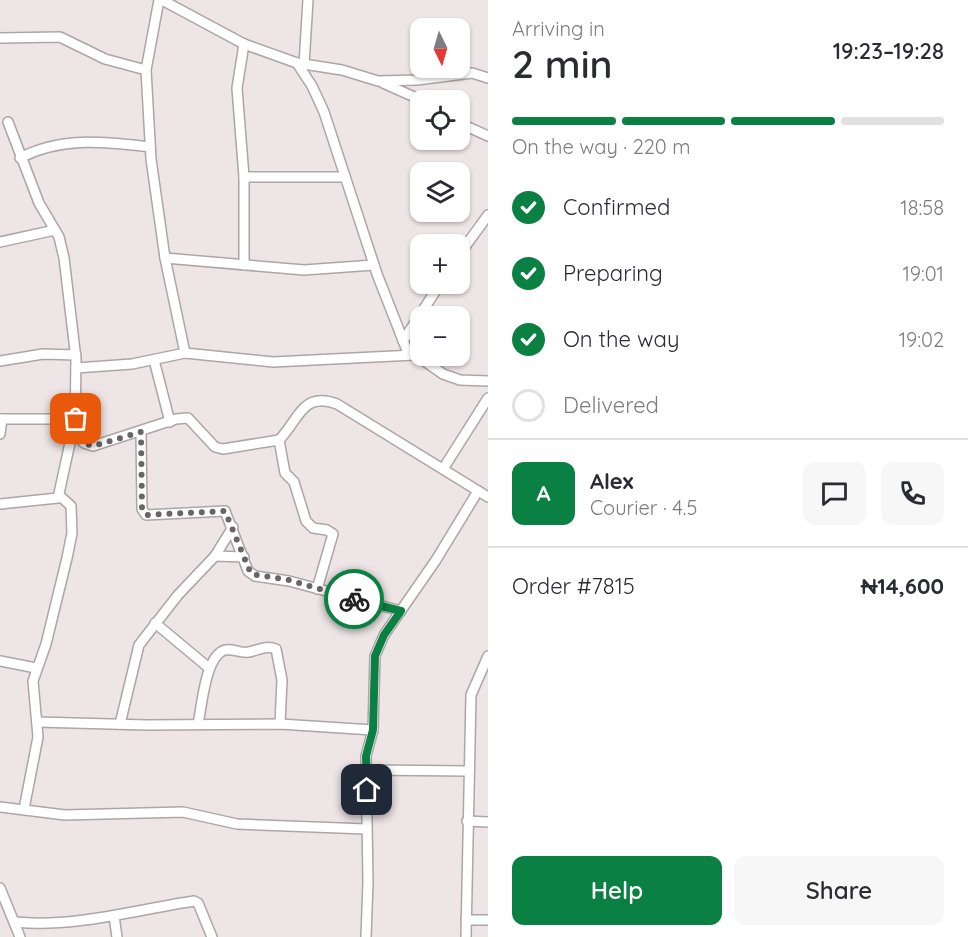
<!DOCTYPE html>
<html lang="en">
<head>
<meta charset="utf-8">
<style>
	body { margin:0; font-family:Quicksand,sans-serif; background:#f7f7f7; color:#2b2b33; height:100vh; display:flex; flex-direction:column; font-size:22px; white-space:nowrap }
	* { box-sizing:border-box; margin:0 }
	p { font-size:20px; color:#7c7c81 }
	.icon { flex:none; width:33px; height:33px; fill:none; stroke:currentColor; stroke-width:2; stroke-linecap:round; stroke-linejoin:round }
	.map { position:relative; flex:1; overflow:hidden }
	.sheet { display:flex; flex-direction:column; background:#fff; width:480px }
	.sheet>* { flex:none }
	.needle { width:39px; rotate:175deg }
	.buttons { position:absolute; left:410px; top:18px; display:grid; gap:12px }
	.buttons a { display:grid; place-items:center; width:60px; height:60px; border-radius:12px; background:#fff; box-shadow:0 2px 4px #0004; font-size:30px }
	.pin { position:absolute; display:grid; place-items:center; width:51px; height:51px; color:#fff; margin:-26px; border-radius:12px; box-shadow:0 3px 9px #0006 }
	.courier { position:absolute; display:grid; place-items:center; width:60px; height:60px; margin:-30px; border:4px solid #0b8043; border-radius:50%; background:#fff; color:#222; box-shadow:0 2px 8px #0007 }
	.headline em { font-style:normal; font-weight:600 }
	.headline div { display:flex; flex-direction:column-reverse }
	.headline { display:flex; align-items:center; justify-content:space-between; height:102px; padding:0 24px }
	h1 { font-size:39px; font-weight:600; line-height:45px }
	.bar { display:grid; grid-template-columns:repeat(4,1fr); gap:9px 6px; align-content:center; height:72px; padding:0 24px }
	.bar i { height:8px; border-radius:4px; background:#e1e1e2 }
	.bar .selected { background:#0b8043 }
	.bar p { grid-column:span 4 }
	.line { display:flex; align-items:center; gap:15px; padding:0 24px; border-top:2px solid #e1e1e2 }
	.line div { flex:1 }
	.round { display:grid; place-items:center; flex:none; width:63px; height:63px; border-radius:12px; background:#f7f7f7 }
	ol { padding:0 24px; list-style:none }
	li { display:flex; align-items:center; gap:18px; height:66px }
	li p { margin-inline-start:auto }
	li .icon { padding:6px; border-radius:50%; background:#0b8043; color:#fff; stroke-width:4 }
	li:last-child { color:#7c7c81 }
	li i { width:33px; height:33px; border:3px solid #e1e1e2; border-radius:50% }
	.action { display:flex; gap:12px; margin-top:auto; padding:12px 24px }
	.action a { flex:1; height:69px; border-radius:12px; background:#0b8043; color:#fff; font-size:24px; font-weight:600; line-height:69px; text-align:center }
	.action a+a { background:#f7f7f7; color:#2b2b33 }
	main { display:flex; flex:1; min-height:0 }
	.map>svg:first-child { display:block }
	.lines { fill:none; stroke-linecap:round; stroke-linejoin:round }
	.minor-casing { stroke:#ada5a7; stroke-width:12 }
	.minor { stroke:#fff; stroke-width:9 }
	.done { stroke:#696466; stroke-width:6; stroke-dasharray:0 10.8 }
	.route { stroke:#0b8043; stroke-width:8 }
</style>
</head>
<body>
<main>
<div class="map">
<svg width="488" height="937" viewBox="0 0 488 937">
	<rect width="100%" height="100%" fill="#eee5e7"/>
	<g class="lines">
		<defs>
			<g id="minor">
				<path d="M159 0 146 70 151 159 165 258 185 353"/>
				<path d="M162 0 244 44 297 63 342 70 378 81 417 80 472 73 488 78"/>
				<path d="M0 38 60 37 105 59 146 70"/>
				<path d="M297 63 312 86 324 112 377 274 406 348 443 374 460 380 488 381"/>
				<path d="M304 64 308 0"/>
				<path d="M383 83 421 100"/>
				<path d="M8 122 39 203 59 237 64 258 76 359 75 432"/>
				<path d="M459 123 488 136"/>
				<path d="M20 158C62 136 105 142 150 147"/>
				<path d="M244 177H345"/>
				<path d="M0 242 55 230"/>
				<path d="M459 255 488 215"/>
				<path d="M165 258 304 270 374 265"/>
				<path d="M244 265V177L237 88 244 44"/>
				<path d="M403 341 440 284"/>
				<path d="M154 360 170 422"/>
				<path d="M0 361 43 354 76 355"/>
				<path d="M76 368 132 364 185 353 273 362 414 355"/>
				<path d="M0 419H64L84 443 93 446 176 419 188 418 215 447 223 449 279 440C299 420 302 391 337 404L488 497"/>
				<path d="M141 432 142 509 146 515 225 511 248 571 255 576 289 581 401 611"/>
				<path d="M0 434 2 419"/>
				<path d="M279 440 285 473 294 482 306 521 313 528 327 530 333 534 317 589"/>
				<path d="M443 469 488 398"/>
				<path d="M0 504 58 498 73 429"/>
				<path d="M215 556 244 557"/>
				<path d="M155 623 209 668"/>
				<path d="M0 661 36 668"/>
				<path d="M37 722 147 725 280 724 373 730"/>
				<path d="M120 724 139 645 178 595 215 556 233 527"/>
				<path d="M198 724C202 706 205 656 225 650 233 648 241 654 249 652 259 650 266 645 276 649L282 680 280 724"/>
				<path d="M368 770 468 771"/>
				<path d="M0 807 65 815 183 812 237 824 366 829"/>
				<path d="M24 809 38 737 33 681 46 644 67 558 72 533 71 506 60 496"/>
				<path d="M467 821 488 822"/>
				<path d="M0 888 20 937"/>
				<path d="M114 916 117 937"/>
				<path d="M466 920H488"/>
				<path d="M15 922C74 928 135 910 194 901L198 903 212 937"/>
				<path d="M366 937 368 882 366 756 373 730 375 656 384 635 436 560 478 491"/>
				<path d="M466 937 471 695 488 656"/>
			</g>
		</defs>
		<!-- minor casing -->
		<use href="#minor" class="minor-casing"/>
		<!-- minor -->
		<use href="#minor" class="minor"/>
	</g>
	<g class="lines">
		<!-- done -->
		<path class="done" d="M76 419 75 432 84 443 93 446 141 432 142 509 146 515 225 511 251 574 289 580 354 599"/>
		<!-- route -->
		<path class="route" d="M354 599 401 611 384 635 375 656 373 730 366 756 367 790"/>
	</g>
</svg>
<div class="buttons">
<a><svg class="needle" viewBox="-14 -14 28 28"><path d="M0-13l5 13h-10z" fill="#e53935"/><path d="M0 13l5-13h-10z" fill="#7c7c81"/></svg></a>
<a><svg class="icon" aria-label="locate" viewBox="0 0 24 24"><circle cx="12" cy="12" r="6"/><path d="M12 2v4M12 18v4M2 12h4M18 12h4"/></svg></a>
<a><svg class="icon" aria-label="layers" viewBox="0 0 24 24"><path d="M12 4l9 5-9 5-9-5zM3 14l9 5 9-5"/></svg></a>
<a>+</a>
<a>−</a>
</div>
<div class="pin" style="left:76px;top:419px;background:#ea580c"><svg class="icon" aria-label="bag" viewBox="0 0 24 24"><path d="M5 8h14l-1 12H6zM9 8a3 3 0 0 1 6 0"/></svg></div>
<div class="pin" style="left:367px;top:790px;background:#1f2937"><svg class="icon" aria-label="home" viewBox="0 0 24 24"><path d="M3 11l9-7 9 7M6 9v11h12V9"/></svg></div>
<div class="courier" style="left:354px;top:599px"><svg class="icon" aria-label="bike" viewBox="0 0 24 24"><circle cx="6" cy="16" r="4"/><circle cx="18" cy="16" r="4"/><path d="M6 16l4-8h5l3 8M10 8l3 8H6M13 5h3"/></svg></div>
</div>
<section class="sheet">
<div class="headline"><div><h1>2 min</h1><p>Arriving in</p></div><em>19:23–19:28</em></div>
<div class="bar"><i class="selected"></i><i class="selected"></i><i class="selected"></i><i></i><p>On the way · 220 m</p></div>
<ol>
<li><svg class="icon" aria-label="check" viewBox="0 0 24 24"><path d="M5 12l5 5 9-10"/></svg>Confirmed<p>18:58</p></li>
<li><svg class="icon" aria-label="check" viewBox="0 0 24 24"><path d="M5 12l5 5 9-10"/></svg>Preparing<p>19:01</p></li>
<li><svg class="icon" aria-label="check" viewBox="0 0 24 24"><path d="M5 12l5 5 9-10"/></svg>On the way<p>19:02</p></li>
<li><i></i>Delivered</li>
</ol>
<div class="line" style="height:108px"><b class="round" style="background:#0b8043;color:#fff">A</b><div><b>Alex</b><p>Courier · 4.5</p></div><a class="round"><svg class="icon" aria-label="chat" viewBox="0 0 24 24"><path d="M4 5h16v11H9l-5 4z"/></svg></a><a class="round"><svg class="icon" aria-label="phone" viewBox="0 0 24 24"><path d="M5 4h4l2 5-3 2q2 4 5 5l2-3 5 2v4C11 20 4 13 5 4z"/></svg></a></div>
<div class="line" style="height:78px"><div>Order #7815</div><b>₦14,600</b></div>
<div class="action"><a>Help</a><a>Share</a></div>
</section>
</main>
</body>
</html>
